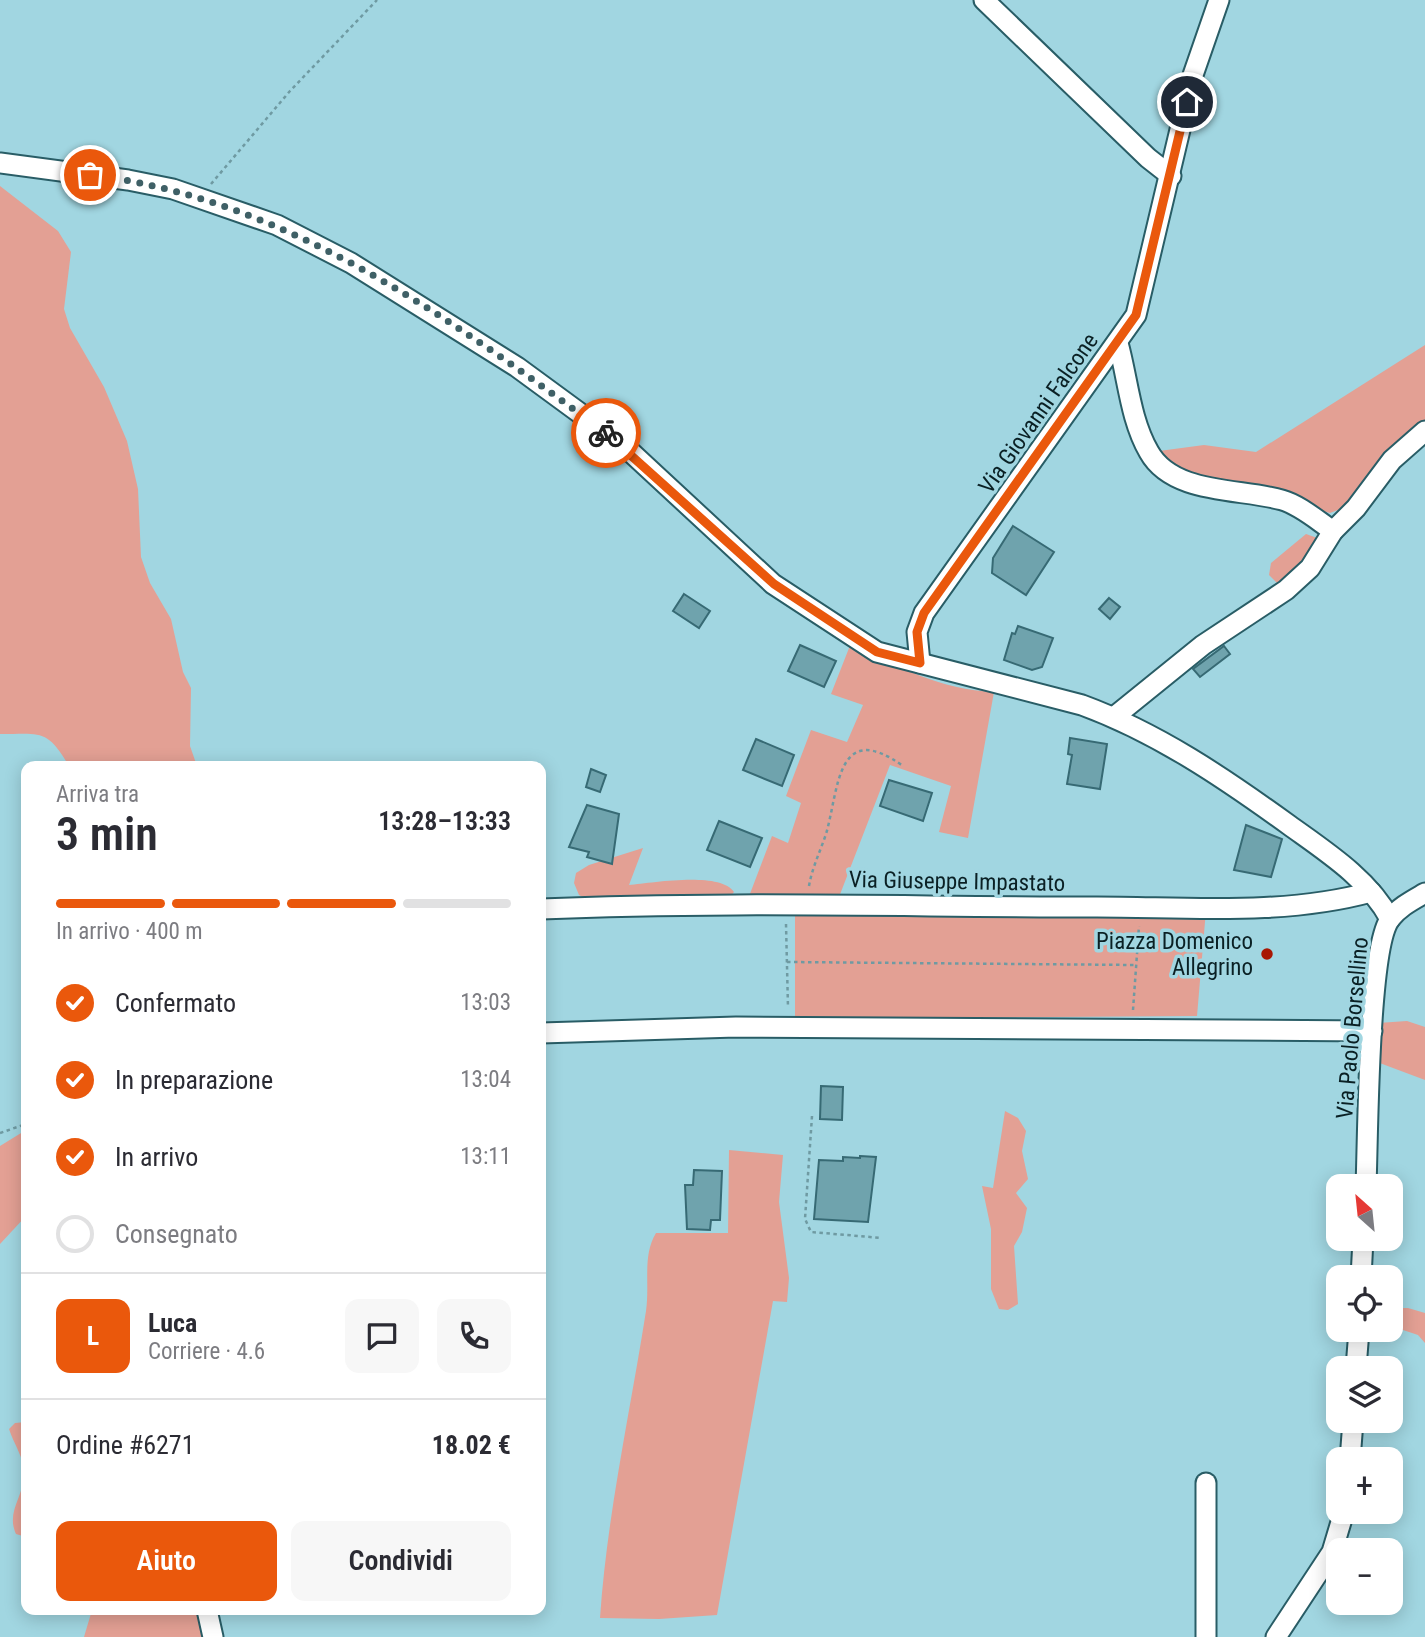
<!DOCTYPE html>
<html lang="it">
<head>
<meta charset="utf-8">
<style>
	body { margin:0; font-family:"Roboto Condensed",sans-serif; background:#f7f7f7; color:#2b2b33; height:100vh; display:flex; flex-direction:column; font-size:26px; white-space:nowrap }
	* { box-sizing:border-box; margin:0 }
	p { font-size:23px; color:#7c7c81 }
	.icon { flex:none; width:38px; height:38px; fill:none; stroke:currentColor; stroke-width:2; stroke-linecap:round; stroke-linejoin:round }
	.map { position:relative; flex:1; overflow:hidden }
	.sheet { position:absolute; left:21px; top:761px; width:525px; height:854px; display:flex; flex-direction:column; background:#fff; border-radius:14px; box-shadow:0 4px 18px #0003 }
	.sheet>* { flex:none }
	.needle { width:46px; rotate:333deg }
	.fabs { position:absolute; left:1326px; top:1174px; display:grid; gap:14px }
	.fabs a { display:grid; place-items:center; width:77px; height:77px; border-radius:14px; background:#fff; box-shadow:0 4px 18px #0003; font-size:35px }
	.pin { position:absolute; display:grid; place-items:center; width:60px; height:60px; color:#fff; margin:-30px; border:4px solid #fff; border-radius:50%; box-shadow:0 2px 7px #0007 }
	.courier { position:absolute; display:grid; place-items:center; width:70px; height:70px; margin:-35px; border:5px solid #ea580c; border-radius:50%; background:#fff; color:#222; box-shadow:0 2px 9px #0007 }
	.summary em { font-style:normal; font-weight:600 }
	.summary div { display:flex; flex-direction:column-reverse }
	.summary { display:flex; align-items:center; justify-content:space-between; height:119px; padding:0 35px }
	h1 { font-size:46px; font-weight:600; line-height:52px }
	.bar { display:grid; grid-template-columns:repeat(4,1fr); gap:10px 7px; align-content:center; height:84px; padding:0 35px }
	.bar i { height:9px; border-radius:5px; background:#e1e1e2 }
	.bar .active { background:#ea580c }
	.bar p { grid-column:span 4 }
	.line { display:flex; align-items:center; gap:18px; padding:0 35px; border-top:2px solid #e1e1e2 }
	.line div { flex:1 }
	.round { display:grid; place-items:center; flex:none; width:74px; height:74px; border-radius:14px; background:#f7f7f7 }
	ol { padding:0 35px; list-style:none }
	li { display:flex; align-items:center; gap:21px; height:77px }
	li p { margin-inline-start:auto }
	li .icon { padding:7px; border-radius:50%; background:#ea580c; color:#fff; stroke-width:4 }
	li:last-child { color:#7c7c81 }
	li i { width:38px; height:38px; border:4px solid #e1e1e2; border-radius:50% }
	.primary-button { display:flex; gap:14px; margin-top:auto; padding:14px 35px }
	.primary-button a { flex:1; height:80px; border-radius:14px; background:#ea580c; color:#fff; font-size:28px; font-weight:600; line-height:80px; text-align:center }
	.primary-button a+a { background:#f7f7f7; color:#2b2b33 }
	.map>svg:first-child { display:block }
	.green { fill:#e3a094 }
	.building { fill:#6fa3ad; stroke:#376a74; stroke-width:2 }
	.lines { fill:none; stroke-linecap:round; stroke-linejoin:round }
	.minor-casing { stroke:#295d66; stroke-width:23 }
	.path { stroke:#6f9aa2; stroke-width:2.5; stroke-dasharray:3.5 3.5; stroke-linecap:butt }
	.minor { stroke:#fff; stroke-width:19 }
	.done { stroke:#3f6066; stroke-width:7; stroke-dasharray:0 12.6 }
	.route { stroke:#ea580c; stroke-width:9 }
	.poi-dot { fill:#a81703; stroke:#a1d6e1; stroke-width:2.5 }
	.labels { text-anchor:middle; stroke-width:7; stroke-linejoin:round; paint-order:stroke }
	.street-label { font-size:23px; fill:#0a2024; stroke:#a1d6e1 }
	.poi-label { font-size:23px; fill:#0a2024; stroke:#a1d6e1; text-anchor:end }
</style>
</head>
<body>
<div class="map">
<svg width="1425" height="1637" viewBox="0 0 1425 1637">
	<rect width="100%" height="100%" fill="#a1d6e1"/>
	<!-- green -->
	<g class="green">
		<path d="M0 186 58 231 71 252 64 309 70 328 104 387 127 441 138 489 141 557 150 583 171 619 183 672 191 688 190 746 197 766H69C47 728 40 734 0 734Z"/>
		<path d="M1425 345V422L1343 508 1330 513 1174 472 1159 451 1204 445 1256 452Z"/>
		<path d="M1306 534 1323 540 1281 587 1269 575 1271 563Z"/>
		<path d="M851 643C895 666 942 690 994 692L968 838 939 832 951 786 890 765 839 897 748 899 772 836 788 843 801 803 786 796 811 730 847 742 863 705 831 694Z"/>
		<path d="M643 848 629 885C652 883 720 871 734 892L729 898 591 901 579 895 574 883 576 873 589 865Z"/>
		<path d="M795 909 1206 910 1197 1016 795 1019Z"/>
		<path d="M1407 1021 1425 1027V1080L1377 1062 1378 1023Z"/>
		<path d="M1005 1111 1018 1118 1026 1131 1022 1151 1028 1179 1016 1193 1027 1208 1022 1232 1014 1246 1018 1304 1008 1310 999 1309 991 1289V1229L982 1186 993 1188Z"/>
		<path d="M26 1130V1216L0 1244V1146Z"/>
		<path d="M729 1150 783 1155 779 1202 789 1278 787 1302 773 1301 717 1615 659 1619 600 1618C607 1515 630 1413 646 1311 650 1284 642 1256 656 1233H728Z"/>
		<path d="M1391 1308H1408L1425 1313V1343L1418 1335 1391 1326Z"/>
		<path d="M26 1422V1537L16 1534C6 1512 23 1498 24 1475 24 1456 14 1445 9 1429L15 1423Z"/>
		<path d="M92 1610H206L211 1637H84Z"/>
	</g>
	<!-- building -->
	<g class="building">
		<path d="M1013 526 1054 552 1026 595 992 573 993 558Z"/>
		<path d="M684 594 710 611 699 628 673 611Z"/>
		<path d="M1109 598 1120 607 1110 619 1099 609Z"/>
		<path d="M1018 626 1053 638 1042 667 1032 670 1004 660 1012 633 1015 634Z"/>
		<path d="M800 645 836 661 824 687 788 671Z"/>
		<path d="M1224 646 1230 654 1200 677 1193 669Z"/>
		<path d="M1070 738 1107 744 1100 789 1067 784 1072 755 1068 754Z"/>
		<path d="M756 739 794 755 782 786 743 770Z"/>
		<path d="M591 769 606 775 600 792 586 787Z"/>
		<path d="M889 780 932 793 923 821 880 806Z"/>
		<path d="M587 805 619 814 612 864 587 857 589 852 569 847Z"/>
		<path d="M719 821 762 838 750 867 707 850Z"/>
		<path d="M1246 825 1282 839 1271 877 1234 870Z"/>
		<path d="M821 1086 843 1087 842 1120 820 1119Z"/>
		<path d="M860 1156 876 1157 868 1222 814 1219 819 1160 843 1161V1157L860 1158Z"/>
		<path d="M694 1170 722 1171 720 1220H711L710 1230 687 1229 685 1185H693Z"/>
	</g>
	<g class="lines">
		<defs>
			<g id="minor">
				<path d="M984 0 1148 158 1171 176"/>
				<path d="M0 163 128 180 173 189 277 225 351 263 517 367 622 444 773 584 877 652 1082 705C1158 733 1224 778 1289 825 1325 851 1369 879 1390 919"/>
				<path d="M1118 343C1128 379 1130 419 1149 452 1173 495 1241 488 1282 500 1300 505 1318 521 1333 531"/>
				<path d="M920 663 917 632 924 613 1136 315 1193 75 1219 0"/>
				<path d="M1114 717 1203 645 1286 590 1310 568 1333 531 1356 508 1392 460 1425 431"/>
				<path d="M541 909C726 901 911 907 1097 907 1187 907 1283 916 1371 892"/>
				<path d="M541 1033 736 1027 1372 1031"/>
				<path d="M1366 1186C1368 1138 1368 949 1390 919 1399 907 1413 900 1425 893"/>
				<path d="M1361 1278 1363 1239"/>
				<path d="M1356 1368 1359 1330"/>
				<path d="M1350 1460 1353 1421"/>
				<path d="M207 1610 213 1637"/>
				<path d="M1206 1637V1483"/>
				<path d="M1276 1637 1332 1552 1344 1512"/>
			</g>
		</defs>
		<!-- minor casing -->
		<use href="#minor" class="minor-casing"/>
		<!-- path -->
		<g class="path">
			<path d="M211 184 290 91 377 0"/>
			<path d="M809 886C812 868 820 852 826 834 839 790 836 718 903 766"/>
			<path d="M786 924 788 1008"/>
			<path d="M787 962 1136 965"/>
			<path d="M1133 1010 1139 926"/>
			<path d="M812 1116 805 1219 811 1232 882 1238"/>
			<path d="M0 1133 26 1124"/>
		</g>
		<!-- minor -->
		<use href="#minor" class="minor"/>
	</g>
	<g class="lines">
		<!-- done -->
		<path class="done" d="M90 175C286 198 451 319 606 433"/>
		<!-- route -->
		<path class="route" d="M606 433 774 584 877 652 920 663 917 632 924 613 1136 315 1187 102"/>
	</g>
	<!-- markers -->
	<circle class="poi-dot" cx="1267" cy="954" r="7"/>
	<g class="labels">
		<!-- street labels -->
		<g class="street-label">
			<text transform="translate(1038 413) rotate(-55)" y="8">Via Giovanni Falcone</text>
			<text transform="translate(957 881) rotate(1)" y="8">Via Giuseppe Impastato</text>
			<text transform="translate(1352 1028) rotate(-85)" y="8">Via Paolo Borsellino</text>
		</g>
		<!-- poi labels -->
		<g class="poi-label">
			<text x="1253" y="949">Piazza Domenico<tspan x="1253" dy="26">Allegrino</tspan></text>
		</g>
	</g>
</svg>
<div class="fabs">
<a><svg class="needle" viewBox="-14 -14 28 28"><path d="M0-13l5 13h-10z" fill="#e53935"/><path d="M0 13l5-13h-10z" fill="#7c7c81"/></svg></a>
<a><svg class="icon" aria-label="locate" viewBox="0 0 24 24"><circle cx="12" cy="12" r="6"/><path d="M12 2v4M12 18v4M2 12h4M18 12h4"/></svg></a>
<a><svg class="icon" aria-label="layers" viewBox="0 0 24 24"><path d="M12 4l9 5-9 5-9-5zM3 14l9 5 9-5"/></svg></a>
<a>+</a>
<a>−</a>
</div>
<div class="pin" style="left:90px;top:175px;background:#ea580c"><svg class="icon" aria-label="bag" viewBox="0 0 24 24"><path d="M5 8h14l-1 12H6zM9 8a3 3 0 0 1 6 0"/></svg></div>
<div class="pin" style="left:1187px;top:102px;background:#1f2937"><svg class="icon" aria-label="home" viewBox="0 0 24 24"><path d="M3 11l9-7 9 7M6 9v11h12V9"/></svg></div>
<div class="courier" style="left:606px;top:433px"><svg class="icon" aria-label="bike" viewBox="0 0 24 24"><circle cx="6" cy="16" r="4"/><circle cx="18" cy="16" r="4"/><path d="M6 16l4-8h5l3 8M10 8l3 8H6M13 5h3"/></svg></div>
<section class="sheet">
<div class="summary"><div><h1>3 min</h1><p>Arriva tra</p></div><em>13:28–13:33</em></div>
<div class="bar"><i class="active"></i><i class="active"></i><i class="active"></i><i></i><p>In arrivo · 400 m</p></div>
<ol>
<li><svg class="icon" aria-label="check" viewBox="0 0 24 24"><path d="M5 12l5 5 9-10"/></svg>Confermato<p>13:03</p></li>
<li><svg class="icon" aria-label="check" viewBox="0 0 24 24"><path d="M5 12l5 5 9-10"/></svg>In preparazione<p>13:04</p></li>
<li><svg class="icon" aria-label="check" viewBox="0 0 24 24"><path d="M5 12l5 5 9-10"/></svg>In arrivo<p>13:11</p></li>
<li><i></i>Consegnato</li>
</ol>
<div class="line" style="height:126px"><b class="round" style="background:#ea580c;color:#fff">L</b><div><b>Luca</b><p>Corriere · 4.6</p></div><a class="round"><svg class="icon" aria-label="chat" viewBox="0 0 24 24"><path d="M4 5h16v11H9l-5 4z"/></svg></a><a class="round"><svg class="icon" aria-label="phone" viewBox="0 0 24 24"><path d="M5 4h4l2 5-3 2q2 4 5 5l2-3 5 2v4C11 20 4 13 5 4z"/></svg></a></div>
<div class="line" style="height:91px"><div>Ordine #6271</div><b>18.02 €</b></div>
<div class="primary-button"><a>Aiuto</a><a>Condividi</a></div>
</section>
</div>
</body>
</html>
